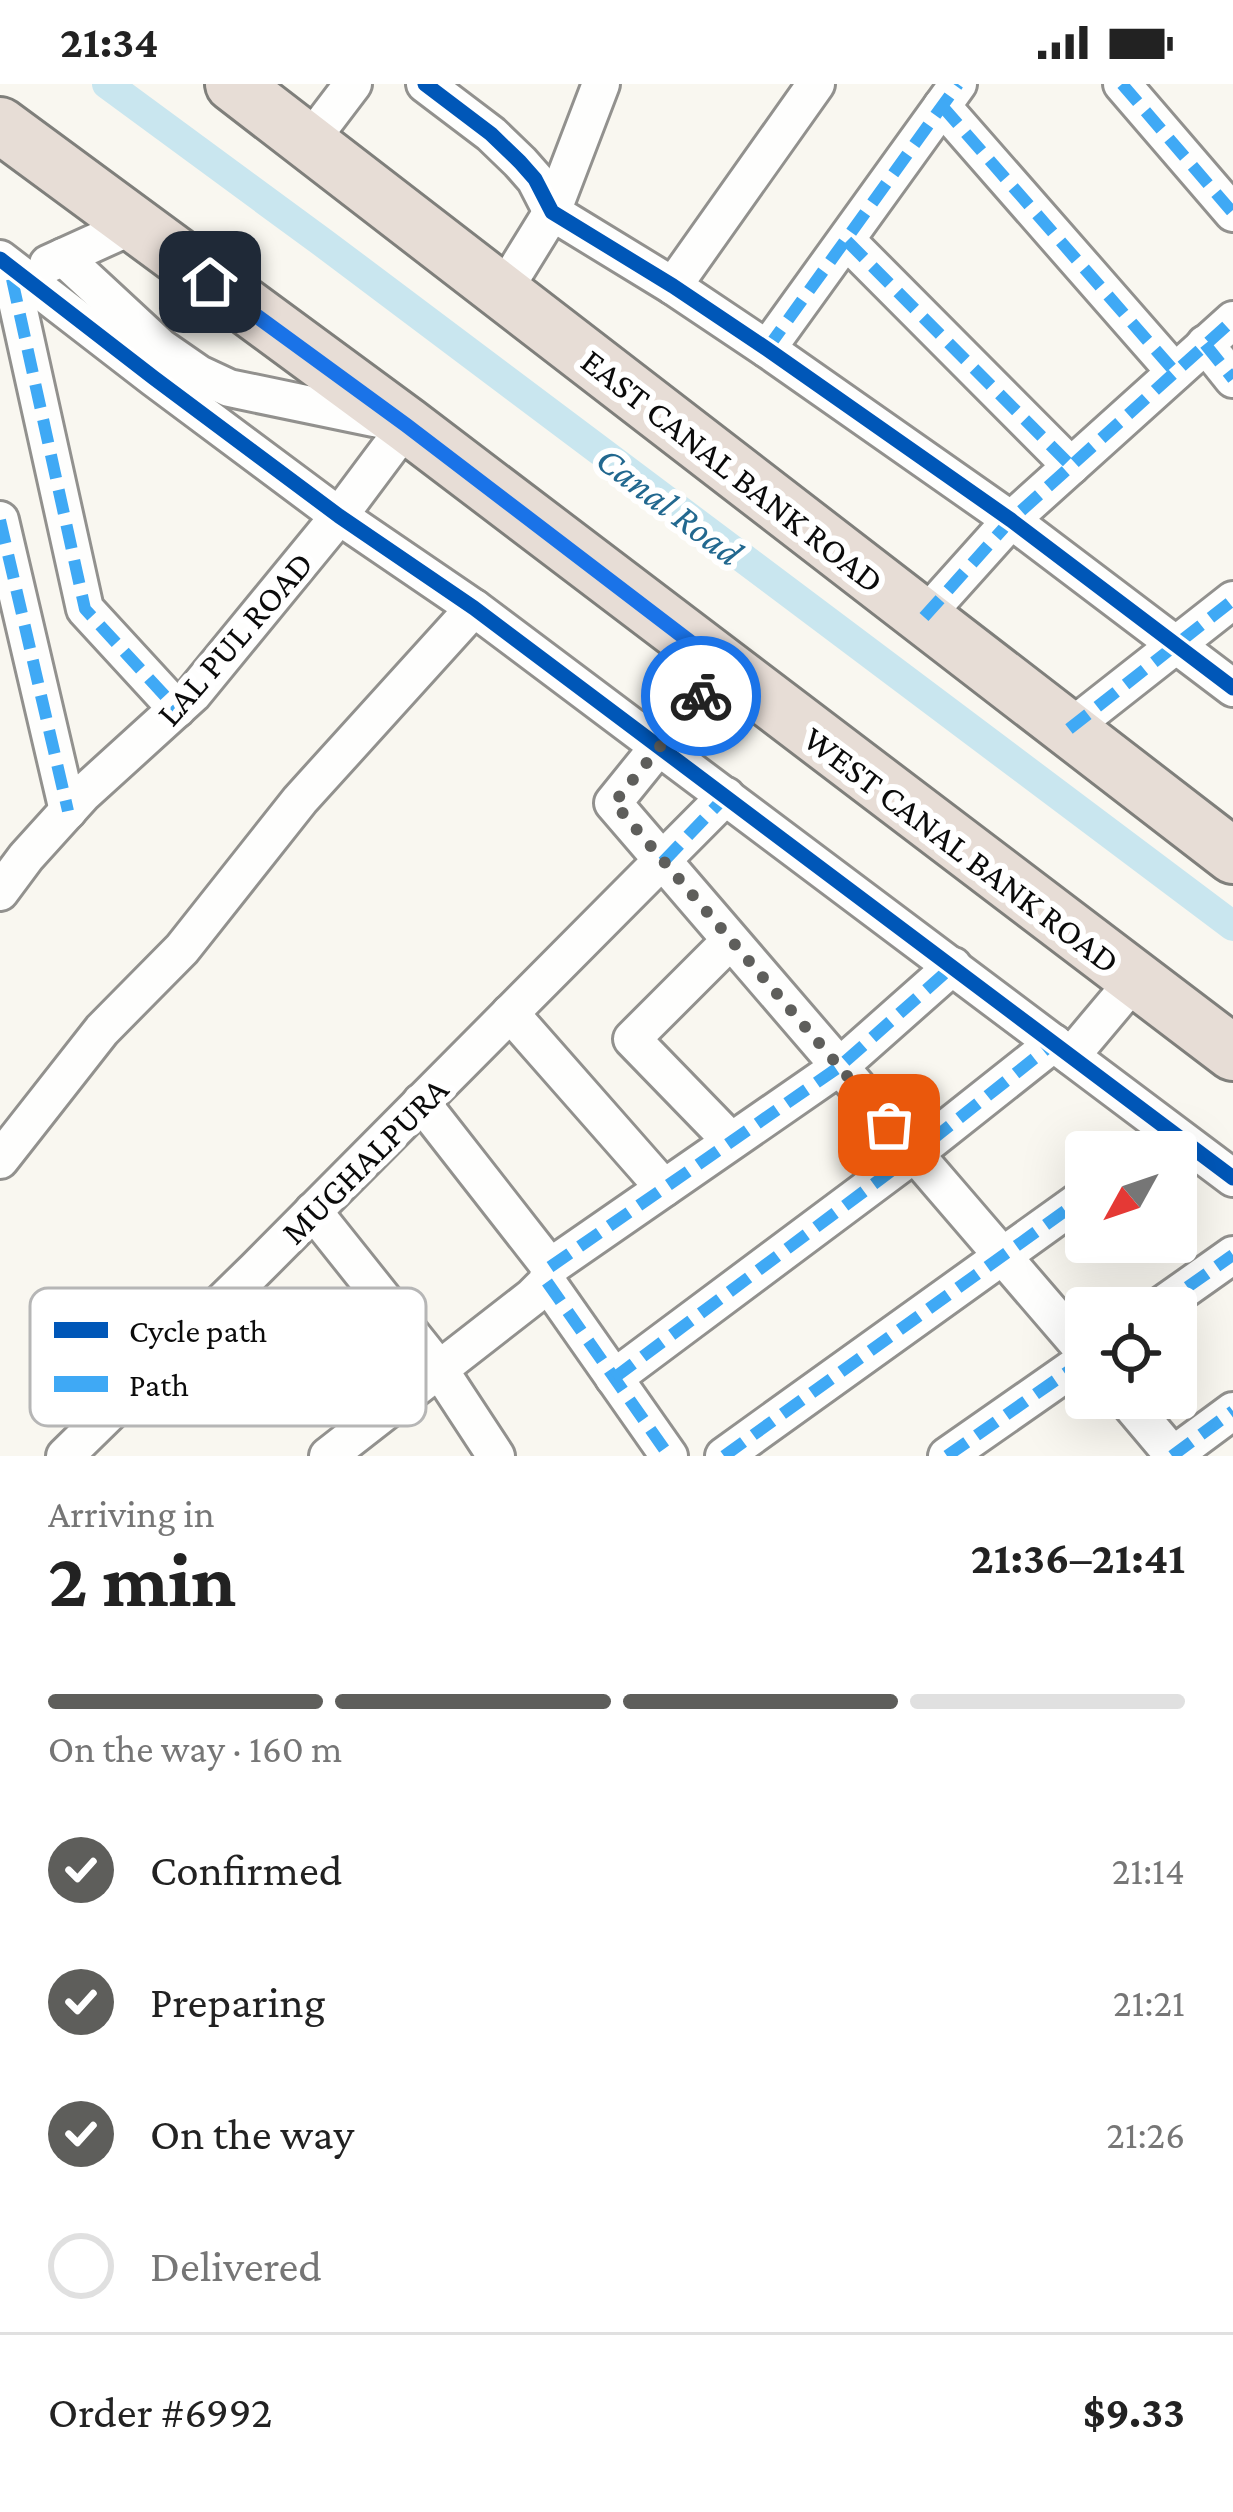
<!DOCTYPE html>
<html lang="en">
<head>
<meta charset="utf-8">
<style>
	body { margin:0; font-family:"Crimson Pro",serif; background:#f2f2f2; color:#222; height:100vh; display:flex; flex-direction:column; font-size:45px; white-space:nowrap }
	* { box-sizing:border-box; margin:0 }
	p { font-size:39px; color:#767676 }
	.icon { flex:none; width:66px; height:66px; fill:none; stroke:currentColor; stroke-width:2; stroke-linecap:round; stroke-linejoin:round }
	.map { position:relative; height:1372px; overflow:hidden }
	.drawer { display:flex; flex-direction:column; background:#fff; flex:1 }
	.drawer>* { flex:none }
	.needle { width:78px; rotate:230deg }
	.fabs { position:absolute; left:1065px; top:1047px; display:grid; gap:24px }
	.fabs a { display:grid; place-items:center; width:132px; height:132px; border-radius:12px; background:#fff; box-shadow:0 12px 48px #0002; font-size:60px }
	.pin { position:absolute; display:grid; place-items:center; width:102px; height:102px; color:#fff; margin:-51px; border-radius:24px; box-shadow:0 6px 18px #0006 }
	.courier { position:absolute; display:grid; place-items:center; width:120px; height:120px; margin:-60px; border:9px solid #1a73e8; border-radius:50%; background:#fff; color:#222; box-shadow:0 3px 15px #0007 }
	.headline em { font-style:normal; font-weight:700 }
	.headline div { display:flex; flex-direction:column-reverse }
	.headline { display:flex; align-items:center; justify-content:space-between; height:204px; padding:0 48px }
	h1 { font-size:78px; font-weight:700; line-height:90px }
	.bar { display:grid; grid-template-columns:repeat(4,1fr); gap:18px 12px; align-content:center; height:144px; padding:0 48px }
	.bar i { height:15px; border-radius:9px; background:#e0e0e0 }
	.bar .active { background:#5e5e5b }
	.bar p { grid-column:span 4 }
	.line { display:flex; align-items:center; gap:30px; padding:0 48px; border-top:3px solid #e0e0e0 }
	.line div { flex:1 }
	ol { padding:0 48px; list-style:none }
	li { display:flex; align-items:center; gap:36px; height:132px }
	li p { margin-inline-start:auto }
	li .icon { padding:12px; border-radius:50%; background:#5e5e5b; color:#fff; stroke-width:4 }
	li:last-child { color:#767676 }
	li i { width:66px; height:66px; border:6px solid #e0e0e0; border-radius:50% }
	.status { display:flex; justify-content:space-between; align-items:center; height:84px; padding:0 60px; background:#fff; direction:ltr }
	.status svg { height:33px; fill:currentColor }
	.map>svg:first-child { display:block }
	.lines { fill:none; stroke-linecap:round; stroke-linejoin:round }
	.canal { stroke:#c9e6ef; stroke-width:30 }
	.minor-casing { stroke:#92918e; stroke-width:42 }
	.highway-casing { stroke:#7f7f7b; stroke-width:60 }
	.minor { stroke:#fefefd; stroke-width:36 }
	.highway { stroke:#e7ddd6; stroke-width:54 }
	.quiet { stroke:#3fa9f5; stroke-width:12; stroke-dasharray:24 12; stroke-linecap:butt }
	.cycleway-casing { stroke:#fff; stroke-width:22 }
	.cycleway { stroke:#0057b8; stroke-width:15 }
	.done { stroke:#5e5e5b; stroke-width:12; stroke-dasharray:0 21.6 }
	.route { stroke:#1a73e8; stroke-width:15 }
	.labels { text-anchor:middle; stroke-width:12; stroke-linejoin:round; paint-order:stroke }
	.street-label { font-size:36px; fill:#0b0b0b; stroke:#fff }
	.water-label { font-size:39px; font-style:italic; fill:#22688f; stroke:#fff }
	.key { fill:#fff; stroke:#b6b6b6; stroke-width:3 }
	.key-label { font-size:33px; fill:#0b0b0b }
</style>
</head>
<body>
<div class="status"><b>21:34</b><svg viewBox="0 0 49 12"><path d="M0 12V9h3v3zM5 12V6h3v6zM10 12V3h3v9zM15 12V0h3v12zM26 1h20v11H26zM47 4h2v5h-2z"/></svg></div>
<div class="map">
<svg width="1233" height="1372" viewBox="0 0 1233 1372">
	<rect width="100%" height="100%" fill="#f9f7f0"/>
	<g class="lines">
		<!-- canal -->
		<path class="canal" d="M107 0 322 158 1233 842"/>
		<defs>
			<g id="minor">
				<path d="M425 0 491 50 520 78 535 95 552 128 673 202 767 265 1011 436 1233 604"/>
				<path d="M1122 0 1233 129"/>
				<path d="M942 22 1175 288"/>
				<path d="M309 58 353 0"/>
				<path d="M847 157 1071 382"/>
				<path d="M0 175 154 294 339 432 474 524 1233 1094"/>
				<path d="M48 180 134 141"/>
				<path d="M12 195 85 525 177 625"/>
				<path d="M673 202 816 0"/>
				<path d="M502 209 552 128 601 0"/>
				<path d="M1205 260 1233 295"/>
				<path d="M767 265 958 0"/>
				<path d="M0 436 68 727"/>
				<path d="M924 533 1011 436 1233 236"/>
				<path d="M723 583 613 719 1086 1269"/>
				<path d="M1069 645 1233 516"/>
				<path d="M0 808 26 773 83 710 193 610 339 432 407 341 229 304 199 290 160 263 63 173"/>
				<path d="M730 857 632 955 731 1057"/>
				<path d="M510 929 664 1104"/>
				<path d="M1071 972 1134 897"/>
				<path d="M0 1076 102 946 182 865 300 716 474 524"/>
				<path d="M313 1127 439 1285 496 1372"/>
				<path d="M550 1183 839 983 953 882"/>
				<path d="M547 1198 669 1372"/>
				<path d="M1158 1224 1233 1171"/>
				<path d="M614 1294 914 1070 1054 959"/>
				<path d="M1125 1314 1174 1372"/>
				<path d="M65 1372 256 1185 726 712"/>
				<path d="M328 1372 532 1213 547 1198 550 1183 421 1018"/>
				<path d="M724 1372 1086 1112"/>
				<path d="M947 1372 1086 1275"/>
				<path d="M1172 1372 1233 1327"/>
			</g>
			<g id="highway">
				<path d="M233 0 1233 772"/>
				<path d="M0 41 407 341 1233 969"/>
			</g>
		</defs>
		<!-- minor casing -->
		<use href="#minor" class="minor-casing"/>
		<!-- highway casing -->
		<use href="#highway" class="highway-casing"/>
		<!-- minor -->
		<use href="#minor" class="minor"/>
		<!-- highway -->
		<use href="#highway" class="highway"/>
		<!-- quiet -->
		<g class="quiet">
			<path d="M1122 0 1233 129"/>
			<path d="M942 22 1175 288"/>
			<path d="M847 157 1071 382"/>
			<path d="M12 195 85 525 177 625"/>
			<path d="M1205 260 1233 295"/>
			<path d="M767 265 958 0"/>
			<path d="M0 436 68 727"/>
			<path d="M924 533 1011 436 1233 236"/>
			<path d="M1069 645 1233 516"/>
			<path d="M663 778 726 712"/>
			<path d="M1146 1068 1172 1049"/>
			<path d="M550 1183 839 983 953 882"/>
			<path d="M547 1198 669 1372"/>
			<path d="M1158 1224 1233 1171"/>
			<path d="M614 1294 914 1070 1054 959"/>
			<path d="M724 1372 1086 1112"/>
			<path d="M947 1372 1086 1275"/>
			<path d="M1172 1372 1233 1327"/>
		</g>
		<defs>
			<g id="cycleway">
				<path d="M425 0 491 50 520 78 535 95 552 128 673 202 767 265 1011 436 1233 604"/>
				<path d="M0 175 154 294 339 432 474 524 1233 1094"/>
			</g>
		</defs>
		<!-- cycleway casing -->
		<use href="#cycleway" class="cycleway-casing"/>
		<!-- cycleway -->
		<use href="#cycleway" class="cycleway"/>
	</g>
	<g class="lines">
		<!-- done -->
		<path class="done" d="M701 612 614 719 889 1041"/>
		<!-- route -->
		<path class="route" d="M210 198 406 341 723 583 701 612"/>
	</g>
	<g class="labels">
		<!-- street labels -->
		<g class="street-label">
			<text transform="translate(733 386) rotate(38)" y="13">EAST CANAL BANK ROAD</text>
			<text transform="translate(234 554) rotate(-49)" y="13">LAL PUL ROAD</text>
			<text transform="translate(962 765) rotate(37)" y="13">WEST CANAL BANK ROAD</text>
			<text transform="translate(364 1076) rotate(-45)" y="13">MUGHALPURA</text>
		</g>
		<!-- water labels -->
		<g class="water-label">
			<text transform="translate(670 421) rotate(37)" y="14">Canal Road</text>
		</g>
	</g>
	<!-- legend -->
	<rect x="30" y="1204" width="396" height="138" rx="18" class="key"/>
	<rect x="54" y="1238" width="54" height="16" fill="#0057b8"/>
	<rect x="54" y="1292" width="54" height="16" fill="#3fa9f5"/>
	<g class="key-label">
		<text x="129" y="1258">Cycle path</text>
		<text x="129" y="1312">Path</text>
	</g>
</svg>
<div class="fabs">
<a><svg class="needle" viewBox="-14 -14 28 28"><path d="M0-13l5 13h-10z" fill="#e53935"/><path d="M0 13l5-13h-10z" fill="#767676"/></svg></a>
<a><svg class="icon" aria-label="locate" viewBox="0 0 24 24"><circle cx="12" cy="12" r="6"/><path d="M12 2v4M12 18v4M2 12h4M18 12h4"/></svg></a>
</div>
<div class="pin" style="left:889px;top:1041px;background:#ea580c"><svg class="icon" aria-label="bag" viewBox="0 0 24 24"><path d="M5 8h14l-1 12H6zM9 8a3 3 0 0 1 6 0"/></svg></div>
<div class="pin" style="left:210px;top:198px;background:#1f2937"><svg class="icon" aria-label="home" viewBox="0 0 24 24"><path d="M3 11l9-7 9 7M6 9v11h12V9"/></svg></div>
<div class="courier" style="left:701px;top:612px"><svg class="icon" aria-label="bike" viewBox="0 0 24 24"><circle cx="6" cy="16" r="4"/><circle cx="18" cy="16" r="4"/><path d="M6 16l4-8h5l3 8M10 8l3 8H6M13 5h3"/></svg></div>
</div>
<section class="drawer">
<div class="headline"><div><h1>2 min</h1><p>Arriving in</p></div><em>21:36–21:41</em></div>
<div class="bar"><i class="active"></i><i class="active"></i><i class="active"></i><i></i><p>On the way · 160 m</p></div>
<ol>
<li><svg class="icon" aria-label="check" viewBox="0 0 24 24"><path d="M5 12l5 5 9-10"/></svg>Confirmed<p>21:14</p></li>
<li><svg class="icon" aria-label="check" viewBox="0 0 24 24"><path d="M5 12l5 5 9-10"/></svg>Preparing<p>21:21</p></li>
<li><svg class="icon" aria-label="check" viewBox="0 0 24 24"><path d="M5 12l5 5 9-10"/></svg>On the way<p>21:26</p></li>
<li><i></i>Delivered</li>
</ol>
<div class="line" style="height:156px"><div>Order #6992</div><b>$9.33</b></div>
</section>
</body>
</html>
